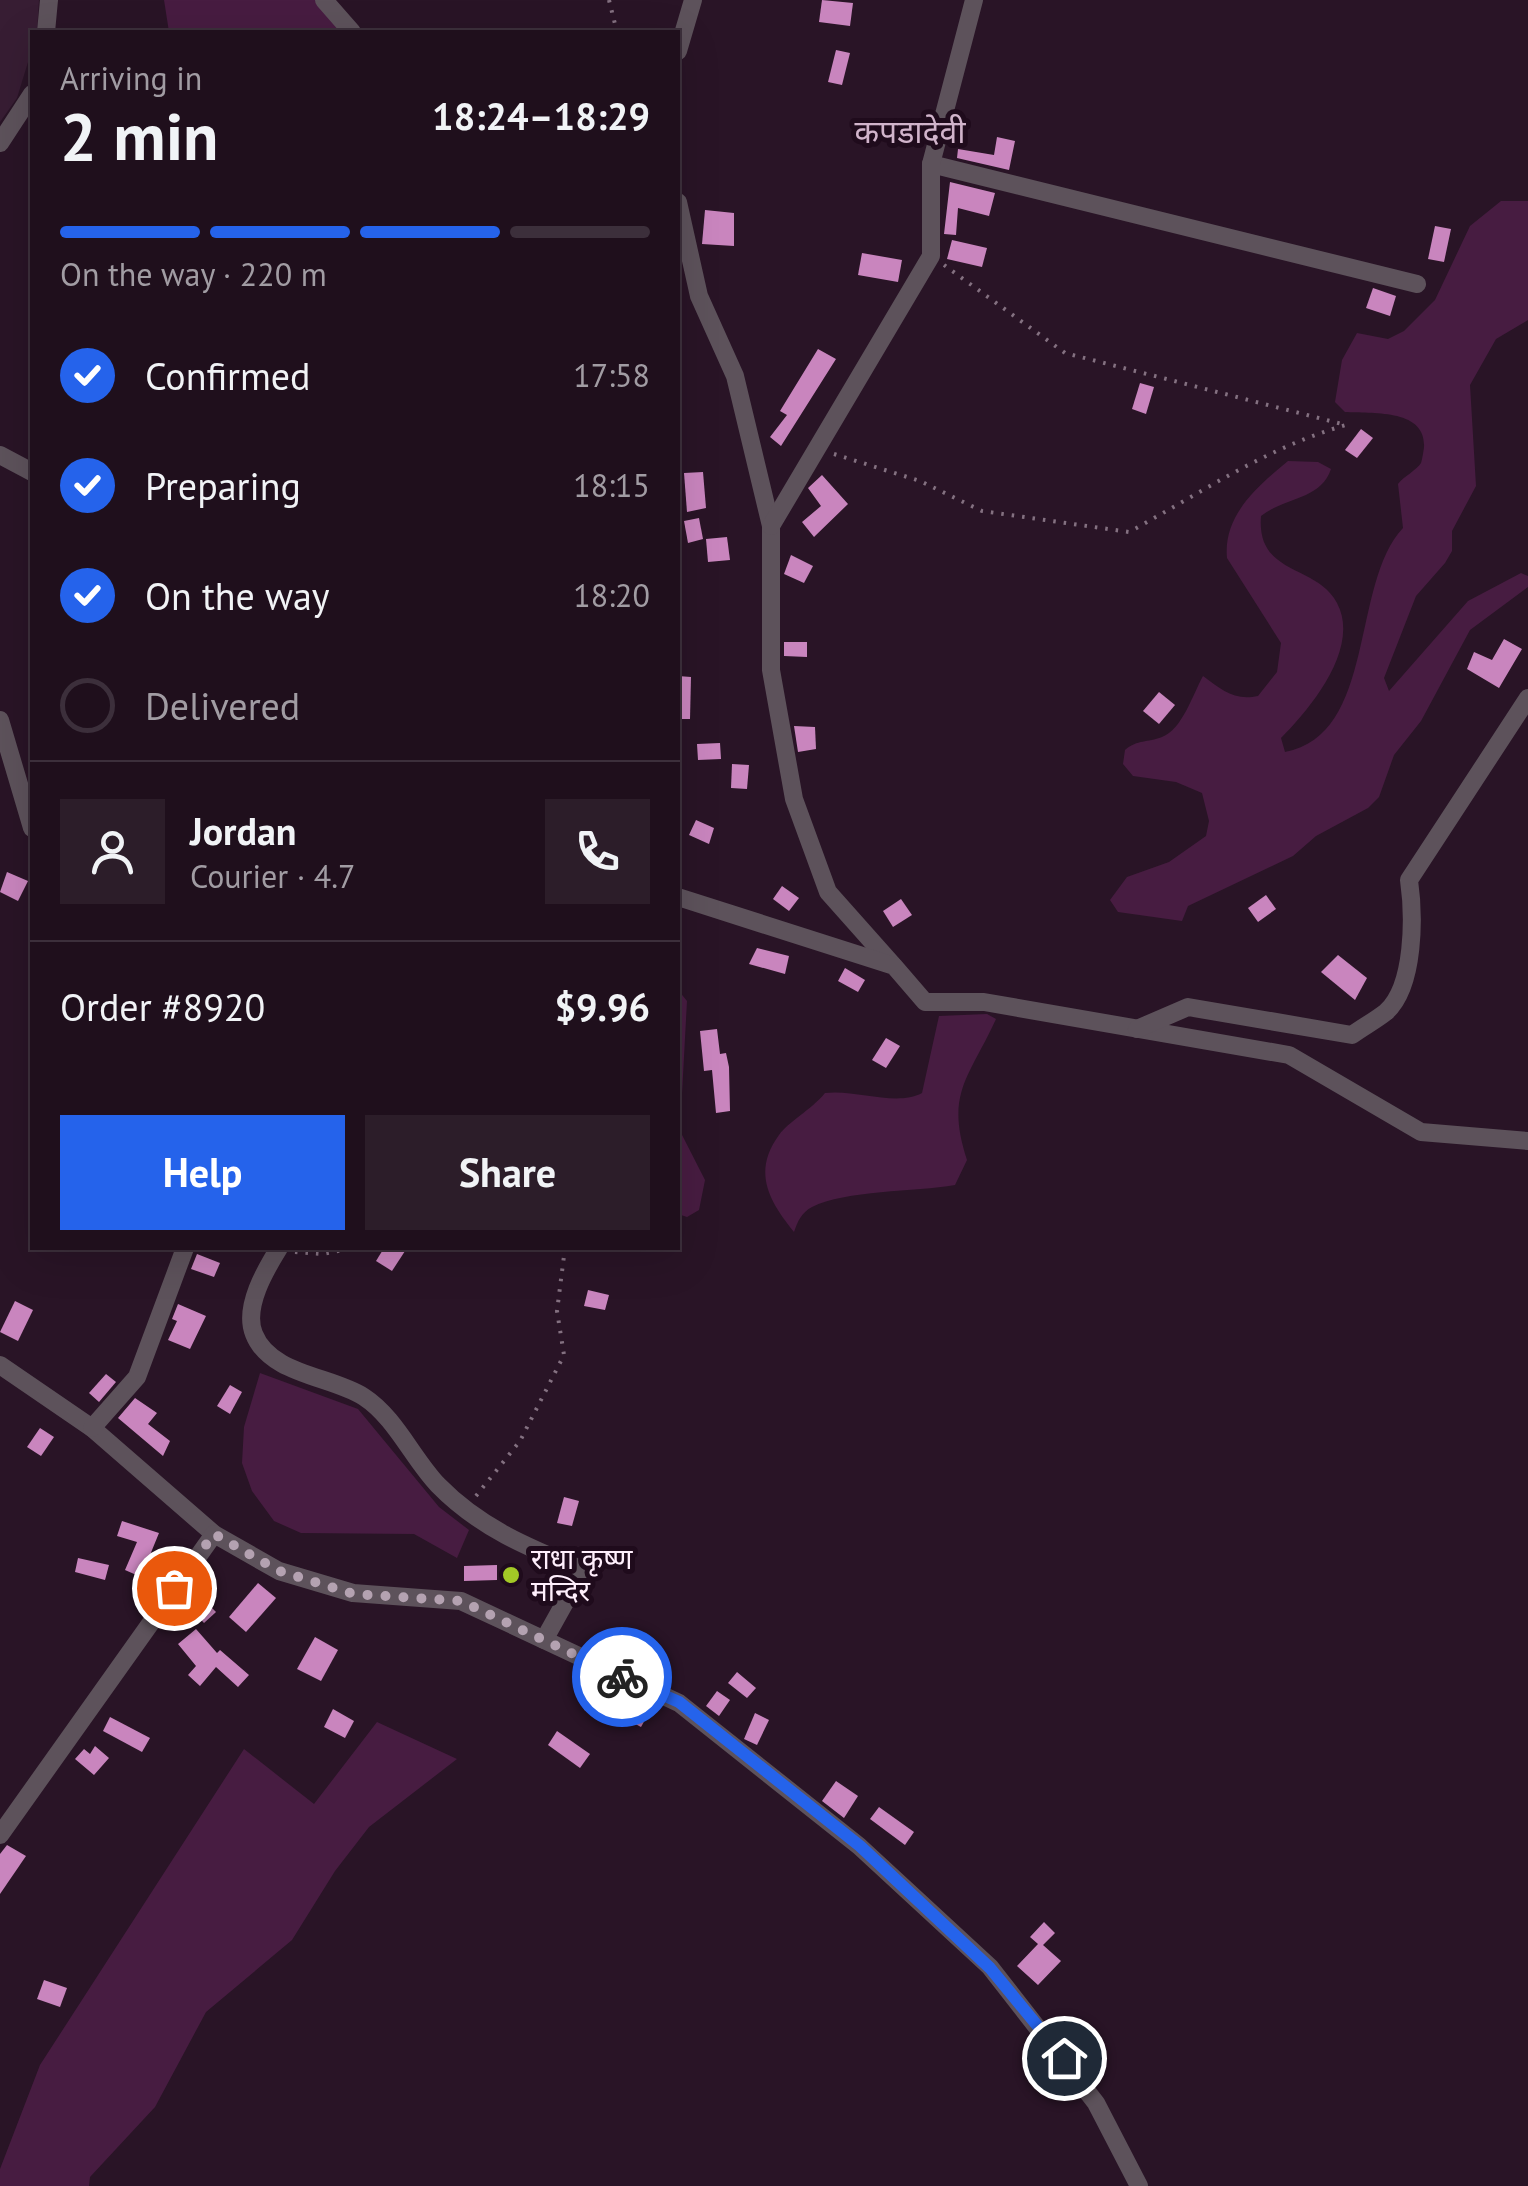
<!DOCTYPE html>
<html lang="en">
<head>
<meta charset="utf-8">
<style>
	body { margin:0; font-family:"PT Sans","Noto Sans Devanagari",sans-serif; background:#2c1d29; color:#f1f3f6; height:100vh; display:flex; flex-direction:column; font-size:38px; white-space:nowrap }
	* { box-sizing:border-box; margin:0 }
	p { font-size:32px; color:#a19ca3 }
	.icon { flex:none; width:55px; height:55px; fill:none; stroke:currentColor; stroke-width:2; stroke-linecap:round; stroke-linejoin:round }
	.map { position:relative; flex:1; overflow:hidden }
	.drawer { position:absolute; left:30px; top:30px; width:650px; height:1220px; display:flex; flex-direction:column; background:#1f0f1c; border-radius:0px; box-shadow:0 10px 40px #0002,0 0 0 2px #3c2f3b }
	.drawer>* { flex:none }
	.pin { position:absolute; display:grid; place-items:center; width:85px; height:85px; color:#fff; margin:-42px; border:5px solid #fff; border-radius:50%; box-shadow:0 2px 10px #0007 }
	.courier { position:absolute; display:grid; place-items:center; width:100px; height:100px; margin:-50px; border:8px solid #2563eb; border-radius:50%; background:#fff; color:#222; box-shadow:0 2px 12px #0007 }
	.overview em { font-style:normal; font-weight:800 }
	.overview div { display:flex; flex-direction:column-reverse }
	.overview { display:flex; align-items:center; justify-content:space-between; height:170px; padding:0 30px }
	h1 { font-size:65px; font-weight:800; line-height:75px }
	.bar { display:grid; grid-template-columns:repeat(4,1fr); gap:15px 10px; align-content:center; height:120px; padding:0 30px }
	.bar i { height:12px; border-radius:8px; background:#3c2f3b }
	.bar .current { background:#2563eb }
	.bar p { grid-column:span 4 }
	.line { display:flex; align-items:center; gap:25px; padding:0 30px; border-top:2px solid #3c2f3b }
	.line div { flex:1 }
	.round { display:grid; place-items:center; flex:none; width:105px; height:105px; border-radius:0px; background:#2c1d29 }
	ol { padding:0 30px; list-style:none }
	li { display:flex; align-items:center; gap:30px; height:110px }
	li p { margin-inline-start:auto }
	li .icon { padding:10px; border-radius:50%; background:#2563eb; color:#fff; stroke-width:4 }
	li:last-child { color:#a19ca3 }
	li i { width:55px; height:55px; border:5px solid #3c2f3b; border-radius:50% }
	.button { display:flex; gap:20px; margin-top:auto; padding:20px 30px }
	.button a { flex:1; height:115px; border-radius:0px; background:#2563eb; color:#fff; font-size:40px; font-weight:800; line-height:115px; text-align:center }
	.button a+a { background:#2c1d29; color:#f1f3f6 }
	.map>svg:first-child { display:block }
	.built { fill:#371d33 }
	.green { fill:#471c41 }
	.building { fill:#c985be }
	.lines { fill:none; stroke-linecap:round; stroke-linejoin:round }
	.path { stroke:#847181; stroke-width:4; stroke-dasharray:2.5 8; stroke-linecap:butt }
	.minor { stroke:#5d525b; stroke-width:18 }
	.done { stroke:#b4a2b1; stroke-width:10; stroke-dasharray:0 18 }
	.route { stroke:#2563eb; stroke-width:12 }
	.poi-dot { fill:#a3c926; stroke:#1f0b1c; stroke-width:4 }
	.labels { text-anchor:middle; stroke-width:10; stroke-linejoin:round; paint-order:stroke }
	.poi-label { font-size:28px; fill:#ffeffc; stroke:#1f0b1c; text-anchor:start }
	.quarter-label { font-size:32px; fill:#d1b4cb; stroke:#1f0b1c }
</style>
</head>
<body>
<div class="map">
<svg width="1528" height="2186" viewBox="0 0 1528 2186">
	<rect width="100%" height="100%" fill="#291426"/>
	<!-- built -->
	<path class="built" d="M0 0H39L37 32H32V49L17 98 0 122Z"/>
	<!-- green -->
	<g class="green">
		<path d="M164 0H320L341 32H169Z"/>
		<path d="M1501 201H1528V320L1496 339 1470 385 1476 486 1452 531V551L1445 563 1416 596 1384 678 1389 691 1468 601 1521 573 1528 576V587L1470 630 1421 721 1394 755 1379 797 1368 808 1316 836 1293 856 1188 906 1182 921 1118 912 1110 900 1127 877 1169 862 1206 836 1209 821 1202 793 1176 782 1133 776 1123 764 1125 750C1138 739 1147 743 1162 737 1182 730 1193 694 1203 676 1222 690 1234 701 1258 696L1277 672 1281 643 1227 558C1223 515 1258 486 1288 461L1318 462 1331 469C1321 500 1285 497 1261 516 1256 576 1317 564 1337 603 1361 648 1310 709 1281 738L1285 752C1377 735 1350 584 1403 528L1398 484C1404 476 1417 470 1421 463 1422 461 1424 448 1424 447 1426 408 1371 414 1345 412L1335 402 1342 360 1357 333 1388 339 1404 331 1435 300 1470 226Z"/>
		<path d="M678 990 687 1001 680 1131 705 1180 699 1210 687 1217 678 1214Z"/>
		<path d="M987 1014 996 1019C969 1078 945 1093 967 1160L955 1185C915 1192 845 1190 812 1207 801 1213 798 1221 794 1232 769 1201 752 1172 779 1135 788 1122 811 1110 825 1093 856 1089 896 1107 922 1093L939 1016Z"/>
		<path d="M260 1373 358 1409 439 1507 469 1530 457 1558 414 1534 301 1533 274 1521 252 1491 242 1463 244 1427Z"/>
		<path d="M377 1722 457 1759 369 1827 335 1871 292 1940 206 2012 155 2107 90 2177 89 2186H0V2169L40 2065 244 1749 314 1804Z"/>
	</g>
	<!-- building -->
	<g class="building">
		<path d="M822 0 853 3 850 26 819 22Z"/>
		<path d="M836 50 850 53 842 85 828 82Z"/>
		<path d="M997 137 1015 141 1009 170 957 158 958 149 994 155Z"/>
		<path d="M950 182 995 193 989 216 958 208 956 235 944 234Z"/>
		<path d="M705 210 734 213V246L702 244Z"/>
		<path d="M1435 226 1451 229 1444 262 1428 259Z"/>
		<path d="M952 240 987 248 982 267 947 259Z"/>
		<path d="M862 253 902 260 898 282 858 275Z"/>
		<path d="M1373 288 1396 296 1390 316 1366 308Z"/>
		<path d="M818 349 836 359 781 446 770 437 787 415 780 411Z"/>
		<path d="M1140 383 1154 387 1146 414 1132 409Z"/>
		<path d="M1361 429 1373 438 1357 458 1345 450Z"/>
		<path d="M703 472 706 508 687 512 684 473Z"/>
		<path d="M822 475 848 504 814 537 802 522 821 506 808 488Z"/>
		<path d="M699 518 703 539 688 543 684 521Z"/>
		<path d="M727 537 730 560 708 562 706 539Z"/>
		<path d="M791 555 813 566 804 583 784 574Z"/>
		<path d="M1504 639 1522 649 1499 688 1467 669 1474 652 1492 660Z"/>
		<path d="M784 642H807V657L784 656Z"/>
		<path d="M678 676 691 677 690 719H678Z"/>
		<path d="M1159 692 1175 705 1159 724 1143 711Z"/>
		<path d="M794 726 815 727 816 749 798 752Z"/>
		<path d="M720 743 721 759 698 760 697 744Z"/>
		<path d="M732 764 749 765 747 789 731 788Z"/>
		<path d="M696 820 714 828 709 844 689 835Z"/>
		<path d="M7 872 28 881 18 901 0 892Z"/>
		<path d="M782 886 799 898 789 911 773 899Z"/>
		<path d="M1266 895 1276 909 1258 922 1248 908Z"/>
		<path d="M901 899 912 915 893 927 883 911Z"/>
		<path d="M757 948 789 956 785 974 749 964Z"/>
		<path d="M1338 955 1367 978 1355 1000 1321 972Z"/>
		<path d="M845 968 865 980 858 992 838 981Z"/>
		<path d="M717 1029 720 1054 726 1053 729 1067 730 1111 716 1113 712 1070 704 1071 700 1031Z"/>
		<path d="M886 1038 900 1046 886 1068 872 1060Z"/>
		<path d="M384 1248H407L392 1271 376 1261Z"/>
		<path d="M197 1254 220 1263 214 1277 191 1269Z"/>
		<path d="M588 1290 609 1295 605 1310 584 1306Z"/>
		<path d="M15 1301 33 1310 18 1341 0 1332Z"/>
		<path d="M178 1304 206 1316 190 1349 168 1340 177 1321 172 1319Z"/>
		<path d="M106 1374 116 1382 99 1402 89 1393Z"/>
		<path d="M230 1385 242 1392 230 1414 217 1406Z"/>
		<path d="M135 1398 157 1413 148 1424 170 1441 163 1456 118 1418Z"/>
		<path d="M40 1428 54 1437 41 1456 27 1447Z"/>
		<path d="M564 1497 579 1501 572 1526 557 1523Z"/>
		<path d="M122 1521 159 1533 141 1577 125 1570 137 1542 117 1536Z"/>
		<path d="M78 1558 109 1565 105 1580 75 1572Z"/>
		<path d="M497 1565V1580L464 1581V1566Z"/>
		<path d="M258 1583 276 1598 246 1632 229 1617Z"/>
		<path d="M198 1594 216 1612 204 1623 187 1605Z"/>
		<path d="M196 1629 217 1653 220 1650 249 1675 238 1687 216 1667 200 1686 188 1675 196 1666 178 1644Z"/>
		<path d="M629 1633 643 1640 632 1661 618 1654Z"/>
		<path d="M315 1637 338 1650 321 1681 297 1669Z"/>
		<path d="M737 1672 756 1688 747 1698 728 1683Z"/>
		<path d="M717 1691 730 1700 719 1716 706 1706Z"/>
		<path d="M590 1694 613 1702 608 1718 584 1710Z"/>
		<path d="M636 1701 651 1709 641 1727 626 1719Z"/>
		<path d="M333 1709 354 1721 345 1738 324 1727Z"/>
		<path d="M755 1713 769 1720 757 1745 744 1739Z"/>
		<path d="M110 1717 150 1738 142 1752 103 1731Z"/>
		<path d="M557 1731 590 1754 580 1768 548 1745Z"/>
		<path d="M95 1746 109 1758 94 1775 75 1759 84 1749 90 1754Z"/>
		<path d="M836 1781 858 1796 844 1818 822 1801Z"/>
		<path d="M879 1807 914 1832 905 1845 870 1819Z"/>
		<path d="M7 1845 26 1856 0 1894V1854Z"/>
		<path d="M1044 1922 1055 1933 1043 1945 1061 1961 1038 1985 1017 1966 1038 1944 1030 1937Z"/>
		<path d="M44 1980 67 1988 60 2007 37 1999Z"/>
	</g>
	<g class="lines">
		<!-- path -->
		<g class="path">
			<path d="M609 0 617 32"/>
			<path d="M944 265 1065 353 1346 425"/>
			<path d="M834 454 920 481 982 511 1129 532C1201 493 1265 448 1346 425"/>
			<path d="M295 1252 323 1254 354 1248"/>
			<path d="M476 1496 520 1441 564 1355 557 1311 565 1248"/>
		</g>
		<!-- minor -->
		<g class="minor">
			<path d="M324 0 352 32"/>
			<path d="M46 32 49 0"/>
			<path d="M678 51 693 0"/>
			<path d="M0 143 32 94"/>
			<path d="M931 164 1417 284"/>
			<path d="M678 202 699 296 735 376 771 526V670L794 799 828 892 892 964"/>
			<path d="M0 455 32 472"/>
			<path d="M771 526 931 256V164L974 0"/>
			<path d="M0 720 32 828"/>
			<path d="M678 897 894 966 925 1002H984L1289 1055 1421 1132 1528 1141"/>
			<path d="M1137 1029 1188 1007 1352 1035C1363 1027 1376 1020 1386 1012 1415 986 1414 915 1409 880L1528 698"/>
			<path d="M279 1248C266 1269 243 1307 254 1334 270 1375 332 1376 364 1397 395 1417 413 1459 438 1485 480 1528 529 1548 583 1570L544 1640"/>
			<path d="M0 1365 92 1428 214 1534 279 1571 353 1593 461 1601 679 1703 859 1846 990 1967 1096 2103 1139 2186"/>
			<path d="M92 1428 137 1377 185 1248"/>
			<path d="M0 1835 214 1534"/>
		</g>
	</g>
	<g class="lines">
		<!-- done -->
		<path class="done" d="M174 1588 214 1534 279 1571 354 1594 461 1601 622 1677"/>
		<!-- route -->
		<path class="route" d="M622 1677 679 1702 860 1846 990 1968 1064 2058"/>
	</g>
	<!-- markers -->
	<circle class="poi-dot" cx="511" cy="1575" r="10"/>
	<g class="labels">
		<!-- poi labels -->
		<g class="poi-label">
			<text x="531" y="1569">राधा कृष्ण<tspan x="531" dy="32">मन्दिर</tspan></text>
		</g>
		<!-- quarter labels -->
		<g class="quarter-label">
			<text x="910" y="143">कपडादेवी</text>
		</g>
	</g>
</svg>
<div class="pin" style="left:174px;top:1588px;background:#ea580c"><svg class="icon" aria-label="bag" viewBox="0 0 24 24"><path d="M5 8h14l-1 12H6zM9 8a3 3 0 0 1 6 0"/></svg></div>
<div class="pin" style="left:1064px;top:2058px;background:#1f2937"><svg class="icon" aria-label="home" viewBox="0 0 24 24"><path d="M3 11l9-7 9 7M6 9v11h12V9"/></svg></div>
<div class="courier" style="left:622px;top:1677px"><svg class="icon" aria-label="bike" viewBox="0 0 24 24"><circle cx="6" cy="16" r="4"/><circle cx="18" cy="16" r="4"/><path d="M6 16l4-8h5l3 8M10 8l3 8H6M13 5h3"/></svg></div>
<section class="drawer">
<div class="overview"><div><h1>2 min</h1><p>Arriving in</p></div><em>18:24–18:29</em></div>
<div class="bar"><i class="current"></i><i class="current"></i><i class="current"></i><i></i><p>On the way · 220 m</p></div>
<ol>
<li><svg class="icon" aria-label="check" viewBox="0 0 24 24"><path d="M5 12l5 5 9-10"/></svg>Confirmed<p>17:58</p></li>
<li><svg class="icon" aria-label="check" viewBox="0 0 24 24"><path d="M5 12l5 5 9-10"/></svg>Preparing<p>18:15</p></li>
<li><svg class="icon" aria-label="check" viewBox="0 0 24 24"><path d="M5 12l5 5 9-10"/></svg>On the way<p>18:20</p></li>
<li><i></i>Delivered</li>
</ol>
<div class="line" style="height:180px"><a class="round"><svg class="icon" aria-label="person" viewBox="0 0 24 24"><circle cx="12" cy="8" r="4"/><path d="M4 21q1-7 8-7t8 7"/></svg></a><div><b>Jordan</b><p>Courier · 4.7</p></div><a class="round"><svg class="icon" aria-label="phone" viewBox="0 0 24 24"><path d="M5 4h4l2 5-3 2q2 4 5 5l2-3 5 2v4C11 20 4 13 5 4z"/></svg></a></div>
<div class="line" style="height:130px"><div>Order #8920</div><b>$9.96</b></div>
<div class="button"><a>Help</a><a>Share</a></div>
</section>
</div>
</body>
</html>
